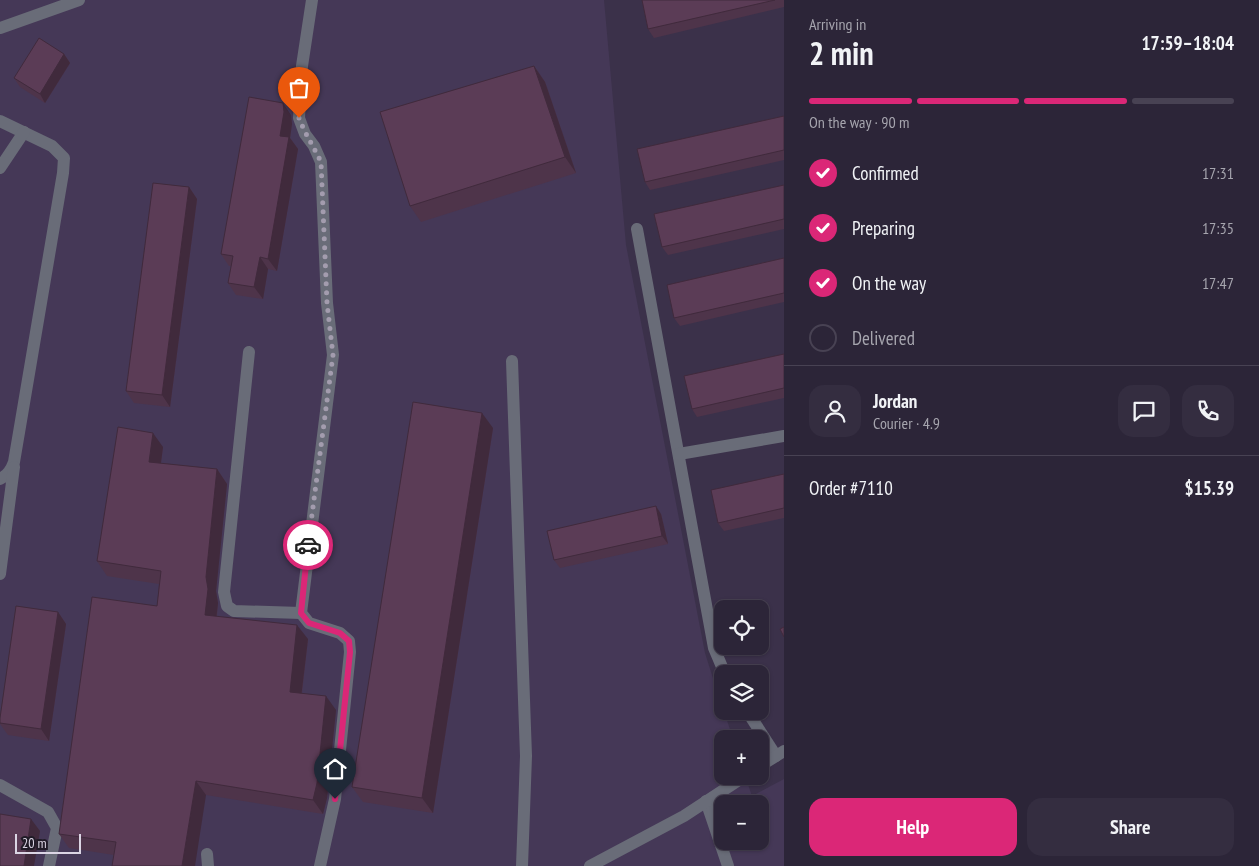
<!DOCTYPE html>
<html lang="en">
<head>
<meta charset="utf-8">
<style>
	body { margin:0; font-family:"PT Sans Narrow",sans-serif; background:#342d40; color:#f1f3f6; height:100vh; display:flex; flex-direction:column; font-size:19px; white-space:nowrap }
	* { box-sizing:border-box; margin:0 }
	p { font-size:16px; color:#a6a5ae }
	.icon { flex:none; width:28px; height:28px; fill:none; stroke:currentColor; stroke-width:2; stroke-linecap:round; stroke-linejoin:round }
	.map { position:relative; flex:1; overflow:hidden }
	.details { display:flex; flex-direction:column; background:#2c2538; width:475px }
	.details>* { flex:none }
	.controls { position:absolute; left:714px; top:600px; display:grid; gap:10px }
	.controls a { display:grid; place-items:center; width:55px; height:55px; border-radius:10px; background:#2c2538; box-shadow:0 1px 4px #0004,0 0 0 1px #484253; font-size:25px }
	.scale { position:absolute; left:15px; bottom:12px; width:66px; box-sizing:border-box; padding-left:5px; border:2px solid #dbd5e4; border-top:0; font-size:14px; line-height:18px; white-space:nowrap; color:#dbd5e4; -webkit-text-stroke:4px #201b27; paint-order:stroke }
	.pin { position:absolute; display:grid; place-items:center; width:42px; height:42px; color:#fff; margin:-51px -21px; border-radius:50% 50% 50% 0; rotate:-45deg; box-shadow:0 0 5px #0007 }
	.pin .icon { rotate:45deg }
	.courier { position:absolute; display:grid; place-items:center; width:50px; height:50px; margin:-25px; border:4px solid #db2777; border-radius:50%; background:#fff; color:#222; box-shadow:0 1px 6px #0007 }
	.overview em { font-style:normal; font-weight:800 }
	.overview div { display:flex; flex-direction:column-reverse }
	.overview { display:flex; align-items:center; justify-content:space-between; height:85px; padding:0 25px }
	h1 { font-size:32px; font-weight:800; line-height:38px }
	.bar { display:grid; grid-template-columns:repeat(4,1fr); gap:8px 5px; align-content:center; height:60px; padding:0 25px }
	.bar i { height:6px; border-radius:4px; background:#484253 }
	.bar .active { background:#db2777 }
	.bar p { grid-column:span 4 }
	.line { display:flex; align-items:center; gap:12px; padding:0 25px; border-top:1px solid #484253 }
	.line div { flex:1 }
	.round { display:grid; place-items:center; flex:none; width:52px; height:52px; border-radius:15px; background:#342d40 }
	ol { padding:0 25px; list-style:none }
	li { display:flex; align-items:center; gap:15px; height:55px }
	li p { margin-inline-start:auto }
	li .icon { padding:5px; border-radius:50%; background:#db2777; color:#fff; stroke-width:4 }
	li:last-child { color:#a6a5ae }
	li i { width:28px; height:28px; border:2px solid #484253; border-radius:50% }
	.action { display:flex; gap:10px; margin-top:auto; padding:10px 25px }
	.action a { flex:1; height:58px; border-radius:15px; background:#db2777; color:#fff; font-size:20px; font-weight:800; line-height:58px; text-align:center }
	.action a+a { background:#342d40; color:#f1f3f6 }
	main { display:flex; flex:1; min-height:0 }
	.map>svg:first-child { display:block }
	.built { fill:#453857; fill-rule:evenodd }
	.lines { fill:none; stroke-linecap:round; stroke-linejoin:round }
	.minor { stroke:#696c78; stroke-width:12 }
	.wall { fill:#4e344a }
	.shaded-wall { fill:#402a3c }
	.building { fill:#5b3c56; stroke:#402a3c }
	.done { stroke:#a39cae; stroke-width:5; stroke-dasharray:0 9 }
	.route { stroke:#db2777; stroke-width:6 }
</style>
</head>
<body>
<main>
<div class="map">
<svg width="784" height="866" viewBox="0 0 784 866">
	<rect width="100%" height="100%" fill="#3b314a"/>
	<!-- built -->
	<path class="built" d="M0 0H604L626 245 705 653 722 707V711H724L733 739H722V776H745L752 796 784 779V866H0ZM722 804H760V841H722Z"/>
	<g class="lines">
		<!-- minor -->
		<g class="minor">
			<path d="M312 0 302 66 299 118 305 134 314 146 321 162 327 303 333 355 301 613 309 623 340 633 349 641 350 652 335 799 320 866"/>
			<path d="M0 28 79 0"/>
			<path d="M0 121 52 146 64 158 63 173 14 462C11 470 8 475 0 479"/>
			<path d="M0 168 24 132"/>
			<path d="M637 229 714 648 725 674"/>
			<path d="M249 352 224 592 227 606 234 611 301 613"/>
			<path d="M512 361 526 756 522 866"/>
			<path d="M679 454 784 436"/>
			<path d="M0 574 14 467"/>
			<path d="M747 711 776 756"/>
			<path d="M760 766 784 751"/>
			<path d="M0 785 48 812 57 828 49 866"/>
			<path d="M706 801 728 866"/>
			<path d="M207 854 208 866"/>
			<path d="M590 866 684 816 745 776"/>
		</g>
	</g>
	<!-- wall -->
	<g class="wall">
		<path d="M642 0H784V7L654 38 648 29Z"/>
		<path d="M64 54 70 63 45 103 20 87 14 78Z"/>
		<path d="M534 66 545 82 576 173 421 222 410 206Z"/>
		<path d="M291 115 292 124 290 138 298 149 277 271 268 269 263 299 236 295 228 283 231 266H229L221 254Z"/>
		<path d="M784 116V160L650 190 645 182Z"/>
		<path d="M784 185V229L668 255 662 247Z"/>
		<path d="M189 187 197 199 170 407 134 403 126 391Z"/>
		<path d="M784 258V302L680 326 674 318Z"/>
		<path d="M784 354V398L697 417 692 409Z"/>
		<path d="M493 428 433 813 363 802 352 787Z"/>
		<path d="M163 447 161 463 217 469 227 484 216 591 218 603 217 616 308 639 302 693 336 710 327 798 323 814 206 795 114 855 69 848 59 834 157 606 159 584 107 576 97 561Z"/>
		<path d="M784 474V518L724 531 718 523Z"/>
		<path d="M661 514 668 544 560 568 554 560Z"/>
		<path d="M58 612 66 624 49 741 8 735 0 724V718Z"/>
	</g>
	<!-- shaded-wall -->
	<g class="shaded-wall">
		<path d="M64 54 70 63 45 103 40 94Z"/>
		<path d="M534 66 545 82 576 173 565 157Z"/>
		<path d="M283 103 291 115 292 124 290 138 298 149 277 271 268 259Z"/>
		<path d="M189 187 197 199 170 407 162 395Z"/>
		<path d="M260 257 268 269 263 299 254 287Z"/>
		<path d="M482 413 493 428 433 813 422 798Z"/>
		<path d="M153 433 163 447 159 477 149 462Z"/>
		<path d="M217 469 227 484 216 591 218 603 215 629 205 615 206 577Z"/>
		<path d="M656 506 661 514 668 544 662 536Z"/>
		<path d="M58 612 66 624 49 741 41 729Z"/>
		<path d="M297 625 308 639 300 706 290 692Z"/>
		<path d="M326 696 336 710 327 798 323 814 313 800Z"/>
		<path d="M196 781 206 795 195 866H182Z"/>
		<path d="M31 819 40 831 34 866H24Z"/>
	</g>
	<!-- building -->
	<g class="building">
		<path d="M642 0H775L648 29Z"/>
		<path d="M39 38 64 54 40 94 14 78Z"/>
		<path d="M534 66 565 157 410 206 380 112Z"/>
		<path d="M249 97 283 103 284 112 280 136 289 137 268 259 260 257 254 287 228 283 233 256 221 254Z"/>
		<path d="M784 116V150L645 182 637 149Z"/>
		<path d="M153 183 189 187 162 395 126 391Z"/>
		<path d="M784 185V219L662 247 654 214Z"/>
		<path d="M784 258V293L674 318 667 285Z"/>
		<path d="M784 354V388L692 409 684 376Z"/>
		<path d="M413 402 482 413 422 798 352 787Z"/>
		<path d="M118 427 153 433 149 462 217 469 206 577 208 589 205 615 297 625 290 692 326 696 317 783 313 800 196 781 182 866H112L116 842 59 834 92 597 157 606 161 571 97 561Z"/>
		<path d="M784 474V508L718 523 711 490Z"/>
		<path d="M656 506 662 536 554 560 547 531Z"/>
		<path d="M16 606 58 612 41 729 0 723V718Z"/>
		<path d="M784 627V637L780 629Z"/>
		<path d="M0 814 31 819 24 866H0Z"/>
	</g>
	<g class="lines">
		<!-- done -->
		<path class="done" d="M299 118C305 134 314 147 321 162L327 303 333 355 308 545"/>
		<!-- route -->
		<path class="route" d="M308 545 301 613 309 623 340 633 349 641 350 652 335 799"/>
	</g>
</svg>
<div class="controls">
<a><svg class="icon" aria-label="locate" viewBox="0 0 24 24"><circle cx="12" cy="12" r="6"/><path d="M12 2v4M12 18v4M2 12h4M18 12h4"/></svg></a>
<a><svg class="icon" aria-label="layers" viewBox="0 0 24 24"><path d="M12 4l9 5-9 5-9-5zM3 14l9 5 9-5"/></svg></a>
<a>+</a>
<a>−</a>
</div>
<div class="scale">20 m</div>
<div class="pin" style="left:299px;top:118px;background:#ea580c"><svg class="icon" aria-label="bag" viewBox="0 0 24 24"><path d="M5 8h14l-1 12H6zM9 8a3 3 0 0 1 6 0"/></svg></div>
<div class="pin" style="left:335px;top:799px;background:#1f2937"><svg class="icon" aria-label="home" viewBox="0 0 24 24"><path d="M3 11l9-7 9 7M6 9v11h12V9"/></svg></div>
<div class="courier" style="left:308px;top:545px"><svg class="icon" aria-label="car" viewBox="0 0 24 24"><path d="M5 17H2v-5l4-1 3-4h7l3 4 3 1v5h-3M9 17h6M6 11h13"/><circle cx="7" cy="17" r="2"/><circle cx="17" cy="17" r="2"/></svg></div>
</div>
<section class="details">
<div class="overview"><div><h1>2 min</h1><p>Arriving in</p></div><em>17:59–18:04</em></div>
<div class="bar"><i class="active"></i><i class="active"></i><i class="active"></i><i></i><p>On the way · 90 m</p></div>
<ol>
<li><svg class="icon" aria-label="check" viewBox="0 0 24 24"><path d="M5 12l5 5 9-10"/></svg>Confirmed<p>17:31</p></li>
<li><svg class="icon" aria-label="check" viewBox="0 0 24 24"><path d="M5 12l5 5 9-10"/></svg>Preparing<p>17:35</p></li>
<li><svg class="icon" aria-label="check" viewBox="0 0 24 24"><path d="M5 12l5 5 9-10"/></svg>On the way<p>17:47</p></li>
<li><i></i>Delivered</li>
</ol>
<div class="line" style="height:90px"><a class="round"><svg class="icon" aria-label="person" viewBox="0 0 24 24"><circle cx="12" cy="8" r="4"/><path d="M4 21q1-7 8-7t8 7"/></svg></a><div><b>Jordan</b><p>Courier · 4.9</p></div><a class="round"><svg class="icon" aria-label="chat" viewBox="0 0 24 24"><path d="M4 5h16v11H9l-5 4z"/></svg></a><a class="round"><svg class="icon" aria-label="phone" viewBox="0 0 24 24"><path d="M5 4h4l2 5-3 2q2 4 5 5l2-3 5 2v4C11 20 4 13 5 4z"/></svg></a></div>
<div class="line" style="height:65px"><div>Order #7110</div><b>$15.39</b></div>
<div class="action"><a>Help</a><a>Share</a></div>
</section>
</main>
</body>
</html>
